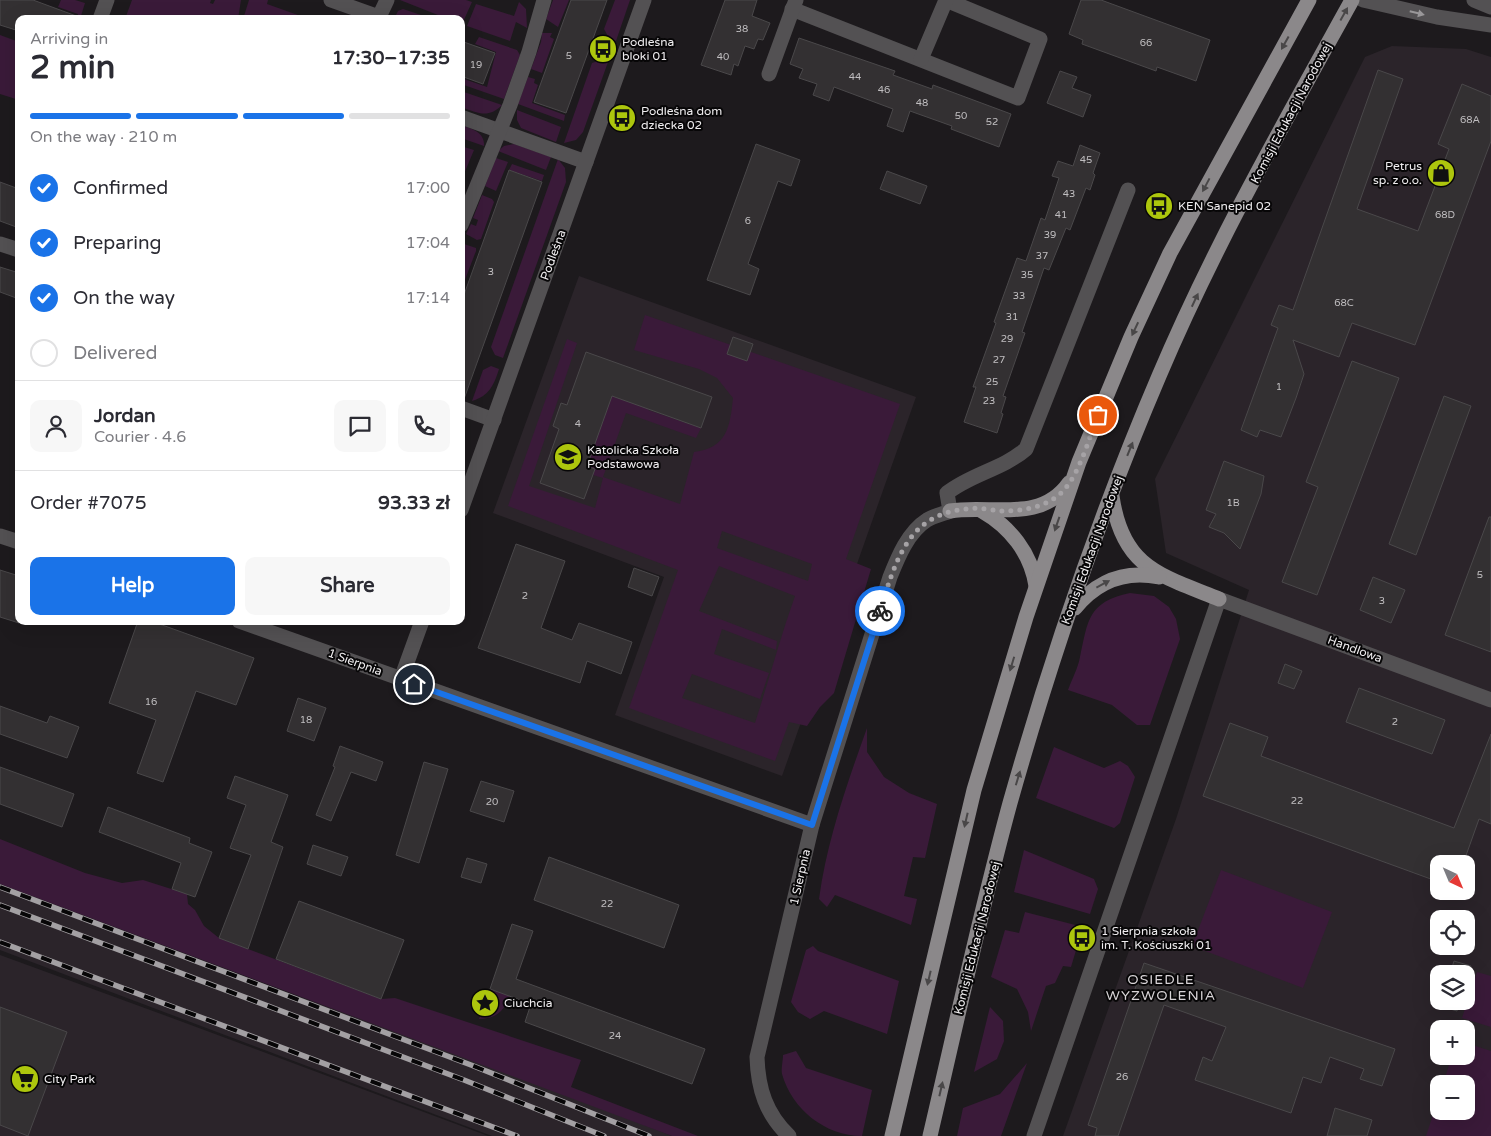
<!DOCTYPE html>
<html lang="en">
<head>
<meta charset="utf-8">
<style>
	body { margin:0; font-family:"Varela Round",sans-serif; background:#f7f7f7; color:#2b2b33; height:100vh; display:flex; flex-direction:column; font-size:19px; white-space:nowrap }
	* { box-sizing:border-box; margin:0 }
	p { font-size:16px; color:#7c7c81 }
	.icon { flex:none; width:28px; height:28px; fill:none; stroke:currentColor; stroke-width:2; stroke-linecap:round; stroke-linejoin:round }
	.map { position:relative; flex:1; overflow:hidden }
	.side { position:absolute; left:15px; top:15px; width:450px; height:610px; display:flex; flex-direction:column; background:#fff; border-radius:10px; box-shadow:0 5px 20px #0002 }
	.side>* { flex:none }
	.needle { width:32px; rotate:136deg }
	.fabs { position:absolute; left:1430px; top:855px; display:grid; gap:10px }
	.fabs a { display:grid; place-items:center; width:45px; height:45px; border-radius:10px; background:#fff; box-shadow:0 5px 20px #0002; font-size:25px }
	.pin { position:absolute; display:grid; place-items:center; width:42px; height:42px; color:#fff; margin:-21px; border:2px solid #fff; border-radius:50%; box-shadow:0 1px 5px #0007 }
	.courier { position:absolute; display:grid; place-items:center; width:50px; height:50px; margin:-25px; border:4px solid #1a73e8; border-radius:50%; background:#fff; color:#222; box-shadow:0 1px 6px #0007 }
	.overview em { font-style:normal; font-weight:700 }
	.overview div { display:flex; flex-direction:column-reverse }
	.overview { display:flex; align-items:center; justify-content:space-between; height:85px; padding:0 15px }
	h1 { font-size:32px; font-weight:700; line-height:38px }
	.bar { display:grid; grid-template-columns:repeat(4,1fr); gap:8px 5px; align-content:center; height:60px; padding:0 15px }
	.bar i { height:6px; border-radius:4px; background:#e1e1e2 }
	.bar .selected { background:#1a73e8 }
	.bar p { grid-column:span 4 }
	.line { display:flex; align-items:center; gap:12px; padding:0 15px; border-top:1px solid #e1e1e2 }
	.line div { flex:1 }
	.round { display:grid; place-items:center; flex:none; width:52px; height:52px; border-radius:10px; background:#f7f7f7 }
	ol { padding:0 15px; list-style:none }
	li { display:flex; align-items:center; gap:15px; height:55px }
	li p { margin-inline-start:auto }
	li .icon { padding:5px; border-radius:50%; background:#1a73e8; color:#fff; stroke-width:4 }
	li:last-child { color:#7c7c81 }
	li i { width:28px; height:28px; border:2px solid #e1e1e2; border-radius:50% }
	.button { display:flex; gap:10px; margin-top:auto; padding:10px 15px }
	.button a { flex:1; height:58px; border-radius:10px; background:#1a73e8; color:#fff; font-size:20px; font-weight:700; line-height:58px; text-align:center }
	.button a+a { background:#f7f7f7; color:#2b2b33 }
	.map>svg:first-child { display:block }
	.built { fill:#2b242a; fill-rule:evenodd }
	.green { fill:#3a1a39; fill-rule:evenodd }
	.building { fill:#333032; stroke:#4a484a }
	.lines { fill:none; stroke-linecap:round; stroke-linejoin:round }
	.minor { stroke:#535153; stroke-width:15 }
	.major { stroke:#8b888a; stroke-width:15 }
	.rail-casing { stroke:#a3a0a3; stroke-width:5.5 }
	.rail { stroke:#070607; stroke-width:4; stroke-dasharray:11; stroke-linecap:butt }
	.oneway { fill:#999799 }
	.oneway2 { fill:#494748 }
	.done { stroke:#a6a3a6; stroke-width:5; stroke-dasharray:0 9 }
	.route { stroke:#1a73e8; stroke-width:6 }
	.labels { text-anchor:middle; stroke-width:4; stroke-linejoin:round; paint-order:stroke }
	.number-label { font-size:10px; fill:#c0bec0 }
	.poi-label { font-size:12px; fill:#efedef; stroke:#070607; text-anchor:start }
	.street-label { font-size:12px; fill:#efedef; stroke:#070607 }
	.neighbourhood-label { font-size:14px; letter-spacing:1px; fill:#d8d4d7; stroke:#070607 }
</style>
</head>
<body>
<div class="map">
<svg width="1491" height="1136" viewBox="0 0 1491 1136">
	<rect width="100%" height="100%" fill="#1d1a1d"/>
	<!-- built -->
	<g class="built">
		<path d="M1392 46 1466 49 1491 57V1136H1063L1176 819 1249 590 1166 553 1155 479 1365 57ZM1439 864H1466V891H1439ZM1439 919H1466V946H1439ZM1439 974H1466V1001H1439ZM1439 1029H1466V1056H1439ZM1439 1084H1466V1111H1439Z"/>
		<path d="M579 276 916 397 782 776 615 715 664 577 493 513Z"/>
		<path d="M0 887 568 1095 672 1136H492L0 950Z"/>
		<path d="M0 955 172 1018 488 1136H0Z"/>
	</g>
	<!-- green -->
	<g class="green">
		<path d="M61 0H75L85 3 80 19H77L78 14 58 7Z"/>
		<path d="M132 0H211L210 3 213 4 215 0H241L238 19H125Z"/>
		<path d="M249 0H268L267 4 309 19H249L244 16Z"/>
		<path d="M400 0H466L472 2 462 24 461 19H448Z"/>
		<path d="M553 0H569L558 27 546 19Z"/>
		<path d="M615 0H630L616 41 609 38 604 29Z"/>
		<path d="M519 2 526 9 527 28 516 22 510 41 467 26 476 4 514 16Z"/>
		<path d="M403 9 424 16 425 19H394L398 11Z"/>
		<path d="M542 33H552L550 37 554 39 542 73 531 69 541 42Z"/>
		<path d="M0 35 19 42V100L0 94Z"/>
		<path d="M479 37 517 50 520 55 504 99 461 84V78L487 87 496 52 475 44Z"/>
		<path d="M601 60 608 62 583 132 576 140 564 143 592 63Z"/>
		<path d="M528 77 535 79 534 83 538 85 532 103 565 115 564 121 518 104Z"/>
		<path d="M461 91 502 105C488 119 478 113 461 107Z"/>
		<path d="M517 110 561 127 556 142 521 128 517 120Z"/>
		<path d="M461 125C472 129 485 132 484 146L461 138Z"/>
		<path d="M514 144 551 157 546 170 498 151 504 146Z"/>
		<path d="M464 147 474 150 461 181V153Z"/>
		<path d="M496 158 508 162 496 191 485 186Z"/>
		<path d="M558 159 565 168 566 182 503 358 495 355 491 347Z"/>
		<path d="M512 164 544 175 542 181 509 170Z"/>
		<path d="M482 195 492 199 494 202 481 239 477 240 466 234 471 224 476 226 478 220 473 218Z"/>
		<path d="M464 244 476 248V251L461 290V247Z"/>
		<path d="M645 315 900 404 846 559 871 569 834 693 820 707 807 726 789 722 775 761 629 708 678 570 508 506 567 339 577 343 529 486 595 508 603 478 593 475 595 469 587 466 612 396 620 399 621 396 649 406 648 410 701 428 696 438 626 413 603 477 680 504 694 452C727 448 730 427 733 398L717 378 699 369 634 350ZM722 531 812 564 808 581 717 548ZM719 566 795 596C780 638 769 680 755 723L682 698 692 674 760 699 769 673 714 654 722 629 776 650 777 641 699 611Z"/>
		<path d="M491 366 499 369C494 385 489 396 472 401L483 370Z"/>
		<path d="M1130 593 1154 596 1169 607 1176 619 1180 639 1150 725H1137L1112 705 1068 690C1072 679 1078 668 1080 657 1088 620 1088 602 1130 593Z"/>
		<path d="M867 728V752L884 777 909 793 937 804 925 858 913 857 904 896 917 899 911 925 835 895 827 907 819 899C827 840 847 784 867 728Z"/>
		<path d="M1054 747 1104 768 1120 761 1128 766 1135 777 1120 823 1114 828 1036 798Z"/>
		<path d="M0 839 85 873 122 883 143 880 187 894 188 904 195 910 204 926 219 938 381 999 395 998 581 1060 571 1087 698 1136H672L0 884Z"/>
		<path d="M1024 850 1094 879 1098 889 1090 914 1014 892Z"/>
		<path d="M1221 870 1332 912 1303 988 1192 946Z"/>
		<path d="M1025 912 1083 927 1071 967 1063 966 1055 983 1046 986 1031 1031 1028 1012 1017 989 991 977 1005 930 1019 933Z"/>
		<path d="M813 946 818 951 899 981 887 1034 824 1011 810 1019 798 1012 791 1002 806 950Z"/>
		<path d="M1477 972 1491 976V1027L1462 1018Z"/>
		<path d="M490 989 510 996C503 1012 497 1018 479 1019Z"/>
		<path d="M990 1007 1003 1021 1004 1041 997 1059 974 1072Z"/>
		<path d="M1466 1043 1491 1051V1136H1426L1439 1097V1111H1466V1084H1443L1452 1056H1466Z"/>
		<path d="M796 1051 806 1068 872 1090 862 1136C825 1136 792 1109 782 1074 781 1068 783 1061 783 1055Z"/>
		<path d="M1027 1063 1001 1136H957L963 1108 1000 1094Z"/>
	</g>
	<!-- building -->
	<g class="building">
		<path d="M0 0H33L79 17V19H19V31L0 25Z"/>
		<path d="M571 0H607L566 113 534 102Z"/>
		<path d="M725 0H757L752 16 770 23 763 40 758 39 754 49 745 46 738 66 734 64 731 75 701 65Z"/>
		<path d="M1081 0H1101L1210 40 1196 81 1157 67 1156 71 1082 44 1083 40 1069 34Z"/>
		<path d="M799 38 895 71 893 75 932 89 933 85 1011 114 999 147 951 129 952 126 910 111 903 132 887 126 893 109 834 87 829 101 813 95 817 84 799 78 803 69 790 64Z"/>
		<path d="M461 41 495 53 483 84 461 76Z"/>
		<path d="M1378 70 1403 79 1357 209 1418 231 1449 149 1438 144 1462 84 1491 96V141L1415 345 1352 323 1339 357 1293 340 1304 374 1296 398 1281 437 1260 430 1257 437 1241 430 1278 328 1271 325 1279 305 1293 310Z"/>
		<path d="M1060 71 1077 77 1072 88 1091 95 1083 117 1047 103Z"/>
		<path d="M756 144 800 160 791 186 778 181 748 264 759 269 750 295 707 280Z"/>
		<path d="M1080 145 1100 153 1093 173 1095 175 1090 190 1086 188 1070 230 1066 228 1049 270 1044 268 1022 332 1025 333 1003 396 1006 397 1001 413 1003 414 997 433 964 422 976 387H973L996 323 994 322 1017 258 1026 261 1041 218 1045 220 1059 178 1052 176 1058 161 1073 166Z"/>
		<path d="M509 170 542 182 464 399H461V303Z"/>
		<path d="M887 171 927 186 920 204 880 189Z"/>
		<path d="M0 182 19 189V228L0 221Z"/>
		<path d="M0 267 19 273V299L0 292Z"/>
		<path d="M733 337 753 344 747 361 727 354Z"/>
		<path d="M586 352 712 397 701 428 612 396 587 466 595 469 584 499 540 483 559 429 553 426 561 403 567 405Z"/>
		<path d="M1352 361 1399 378 1317 595 1282 582 1318 487 1306 482Z"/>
		<path d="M1444 396 1471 406 1416 555 1389 544Z"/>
		<path d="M1224 461 1264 476 1261 494 1240 549 1224 533 1209 527 1216 514 1206 510Z"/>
		<path d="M1489 517H1491V652L1445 635Z"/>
		<path d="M516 544 565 561 541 628 572 640 579 623 632 642 621 674 587 661 580 683 478 648Z"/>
		<path d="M634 568 659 577 652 596 628 587Z"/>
		<path d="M0 570 19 576V623L0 617Z"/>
		<path d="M1373 577 1405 590 1391 623 1360 610Z"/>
		<path d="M138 621H151L254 658 236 705 196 691 163 782 137 773 156 720 109 703Z"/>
		<path d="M1285 664 1302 671 1294 689 1278 683Z"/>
		<path d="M1359 688 1445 720 1432 754 1346 722Z"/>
		<path d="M298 698 326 708 314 741 287 731Z"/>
		<path d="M0 706 47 723 50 716 79 727 67 758 0 734Z"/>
		<path d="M1230 723 1268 737 1261 756 1454 828 1491 734V824L1479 819 1463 864H1439V882L1203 796Z"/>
		<path d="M340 746 383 762 376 781 351 772 331 821 316 815 335 767 333 766Z"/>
		<path d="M424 762 448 769 419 863 396 855Z"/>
		<path d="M0 767 74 794 62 827 0 804Z"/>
		<path d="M235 776 288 795 271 842 283 847 248 949 219 938 251 855 230 848 246 805 227 798Z"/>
		<path d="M481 781 514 791 504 822 470 811Z"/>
		<path d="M108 807 190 838 189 843 212 852 195 897 172 889 181 863 99 832Z"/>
		<path d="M313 845 348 857 341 876 307 864Z"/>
		<path d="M549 857 679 905 664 948 534 900Z"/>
		<path d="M467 858 487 864 481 883 461 877Z"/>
		<path d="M299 901 404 940 381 999 276 959Z"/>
		<path d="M512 924 533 931 516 979 705 1049 692 1084 525 1022 531 1004 490 989Z"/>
		<path d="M1454 961 1471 966 1466 981V974H1450Z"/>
		<path d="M1144 963 1395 1049 1382 1086 1360 1079 1364 1069 1330 1057 1321 1083 1303 1077 1291 1113 1195 1080 1203 1057 1212 1061 1226 1027 1164 1005 1118 1136H1095L1097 1128 1088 1125Z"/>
		<path d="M1441 1001H1460L1457 1011 1440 1006Z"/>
		<path d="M0 1007 67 1032 28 1136 0 1125Z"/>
		<path d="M1335 1108 1372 1120 1367 1136H1327Z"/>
	</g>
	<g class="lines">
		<!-- minor -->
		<g class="minor">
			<path d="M331 0 379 17"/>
			<path d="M1363 0 1437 17 1491 25"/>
			<path d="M1474 0 1491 7"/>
			<path d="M792 9 1018 98 1040 39 946 0"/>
			<path d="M100 19 107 0"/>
			<path d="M378 19 387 0"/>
			<path d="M921 59 946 0"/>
			<path d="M769 74 796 0"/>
			<path d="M461 117 586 162"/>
			<path d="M461 225 510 105 529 52 544 0"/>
			<path d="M0 244 19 250"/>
			<path d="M461 408 494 420"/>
			<path d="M461 510 644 0"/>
			<path d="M0 536 19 542"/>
			<path d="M239 621 812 825"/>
			<path d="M401 679 422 621"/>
			<path d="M789 1136C766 1114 758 1089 757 1057L812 825 890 577C898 557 908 532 927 520 933 516 943 514 950 511L947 493C971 474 1003 469 1026 449L1128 190"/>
			<path d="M1034 1136 1219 599 1491 700"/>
		</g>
		<!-- major -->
		<g class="major">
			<path d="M1112 496C1122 567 1159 575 1219 599"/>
			<path d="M950 511C991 504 1040 524 1069 483"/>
			<path d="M982 511C1010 527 1031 553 1036 586"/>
			<path d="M1075 608C1097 581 1125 570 1159 577"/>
			<path d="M892 1136 974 790 1026 617 1079 462 1131 337 1170 253 1309 0"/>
			<path d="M930 1136C956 1025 980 913 1010 803 1051 658 1100 514 1159 376 1214 246 1284 123 1352 0"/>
		</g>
		<defs>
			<g id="rail">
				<path d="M0 887 471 1065 649 1136"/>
				<path d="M0 905 464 1080 604 1136"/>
				<path d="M0 942 517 1136"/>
			</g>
		</defs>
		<!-- rail casing -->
		<use href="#rail" class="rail-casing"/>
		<!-- rail -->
		<use href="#rail" class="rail"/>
	</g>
	<!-- one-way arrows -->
	<defs><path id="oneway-solid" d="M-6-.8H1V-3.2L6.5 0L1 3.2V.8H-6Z" transform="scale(1.25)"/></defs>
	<use class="oneway" href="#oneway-solid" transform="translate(1417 13) rotate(14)"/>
	<g class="oneway2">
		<use href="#oneway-solid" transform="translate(1344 14) rotate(-61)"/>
		<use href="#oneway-solid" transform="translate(1285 43) rotate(119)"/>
		<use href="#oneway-solid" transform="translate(1206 185) rotate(118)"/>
		<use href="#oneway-solid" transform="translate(1195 300) rotate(-65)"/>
		<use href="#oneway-solid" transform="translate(1135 329) rotate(115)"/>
		<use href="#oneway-solid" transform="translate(1130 449) rotate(-68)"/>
		<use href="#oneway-solid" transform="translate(1057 524) rotate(109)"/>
		<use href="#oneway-solid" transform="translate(1103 584) rotate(-28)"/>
		<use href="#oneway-solid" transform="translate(1012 664) rotate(107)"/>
		<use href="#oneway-solid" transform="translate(1018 778) rotate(-73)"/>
		<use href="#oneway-solid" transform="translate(966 820) rotate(103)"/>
		<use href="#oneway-solid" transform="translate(929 978) rotate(103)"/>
		<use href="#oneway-solid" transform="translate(941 1089) rotate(-77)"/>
	</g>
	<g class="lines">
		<!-- done -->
		<path class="done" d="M880 611C895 563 907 514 966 509 977 507 991 510 1003 511 1024 511 1045 507 1060 494 1079 477 1089 438 1098 415"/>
		<!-- route -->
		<path class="route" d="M414 684 812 825 880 611"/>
	</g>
	<!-- icons -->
	<defs>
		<symbol id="bus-disc" viewBox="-11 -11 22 22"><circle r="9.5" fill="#adc60d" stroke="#070607"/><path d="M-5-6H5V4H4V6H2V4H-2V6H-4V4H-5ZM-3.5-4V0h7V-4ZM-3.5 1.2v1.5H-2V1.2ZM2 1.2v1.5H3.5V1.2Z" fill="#111"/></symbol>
		<symbol id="shop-disc" viewBox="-11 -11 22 22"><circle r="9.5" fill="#adc60d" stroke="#070607"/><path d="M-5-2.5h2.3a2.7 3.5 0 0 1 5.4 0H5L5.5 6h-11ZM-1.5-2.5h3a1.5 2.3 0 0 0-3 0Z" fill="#111"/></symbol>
		<symbol id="school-disc" viewBox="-11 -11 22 22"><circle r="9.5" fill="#adc60d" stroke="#070607"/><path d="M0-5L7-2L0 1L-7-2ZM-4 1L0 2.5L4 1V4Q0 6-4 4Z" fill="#111"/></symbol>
		<symbol id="sight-disc" viewBox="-11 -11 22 22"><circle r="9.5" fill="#adc60d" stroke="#070607"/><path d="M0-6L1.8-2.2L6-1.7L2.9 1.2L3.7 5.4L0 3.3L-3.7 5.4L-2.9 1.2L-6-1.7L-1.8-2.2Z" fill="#111"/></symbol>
		<symbol id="supermarket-disc" viewBox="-11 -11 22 22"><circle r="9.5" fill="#adc60d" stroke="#070607"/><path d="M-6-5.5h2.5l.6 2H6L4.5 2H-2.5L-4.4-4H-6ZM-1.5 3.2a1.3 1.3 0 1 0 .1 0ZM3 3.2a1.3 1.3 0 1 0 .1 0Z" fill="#111"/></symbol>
	</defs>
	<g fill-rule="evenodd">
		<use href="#bus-disc" x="587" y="33" width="32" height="32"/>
		<use href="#bus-disc" x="606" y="102" width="32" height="32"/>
		<use href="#shop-disc" x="1425" y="157" width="32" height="32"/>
		<use href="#bus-disc" x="1143" y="190" width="32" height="32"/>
		<use href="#school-disc" x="552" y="441" width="32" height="32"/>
		<use href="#bus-disc" x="1066" y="922" width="32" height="32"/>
		<use href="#sight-disc" x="469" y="987" width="32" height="32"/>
		<use href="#supermarket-disc" x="9" y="1063" width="32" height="32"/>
	</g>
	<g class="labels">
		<!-- number labels -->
		<g class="number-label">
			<text x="742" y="32">38</text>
			<text x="1146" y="46">66</text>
			<text x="569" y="59">5</text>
			<text x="723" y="60">40</text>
			<text x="476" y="68">19</text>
			<text x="855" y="80">44</text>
			<text x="884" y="93">46</text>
			<text x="922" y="106">48</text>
			<text x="961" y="119">50</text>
			<text x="1470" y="123">68A</text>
			<text x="992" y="125">52</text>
			<text x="1086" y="163">45</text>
			<text x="1069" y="197">43</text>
			<text x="1061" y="218">41</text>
			<text x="1445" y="218">68D</text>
			<text x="748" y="224">6</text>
			<text x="1050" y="238">39</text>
			<text x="1042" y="259">37</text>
			<text x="491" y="275">3</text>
			<text x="1027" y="278">35</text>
			<text x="1019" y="299">33</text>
			<text x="1344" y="306">68C</text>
			<text x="1012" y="320">31</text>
			<text x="1007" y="342">29</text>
			<text x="999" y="363">27</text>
			<text x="992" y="385">25</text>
			<text x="1279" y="390">1</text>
			<text x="989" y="404">23</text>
			<text x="578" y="427">4</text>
			<text x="1233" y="506">1B</text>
			<text x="1480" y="578">5</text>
			<text x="525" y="599">2</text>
			<text x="1382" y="604">3</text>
			<text x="151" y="705">16</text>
			<text x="306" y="723">18</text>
			<text x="1395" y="725">2</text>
			<text x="1297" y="804">22</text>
			<text x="492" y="805">20</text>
			<text x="607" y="907">22</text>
			<text x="615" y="1039">24</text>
			<text x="1122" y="1080">26</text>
		</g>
		<!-- poi labels -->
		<g class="poi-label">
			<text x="622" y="46">Podleśna<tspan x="622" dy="14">bloki 01</tspan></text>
			<text x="641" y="115">Podleśna dom<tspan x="641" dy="14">dziecka 02</tspan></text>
			<text x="1422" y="170" text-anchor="end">Petrus<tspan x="1422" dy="14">sp. z o.o.</tspan></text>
			<text x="1178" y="210">KEN Sanepid 02</text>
			<text x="587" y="454">Katolicka Szkoła<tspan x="587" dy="14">Podstawowa</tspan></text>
			<text x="1101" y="935">1 Sierpnia szkoła<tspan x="1101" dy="14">im. T. Kościuszki 01</tspan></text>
			<text x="504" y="1007">Ciuchcia</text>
			<text x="44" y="1083">City Park</text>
		</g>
		<!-- street labels -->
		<g class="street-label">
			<text transform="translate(1291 113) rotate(-62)" y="4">Komisji Edukacji Narodowej</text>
			<text transform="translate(553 255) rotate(-70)" y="4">Podleśna</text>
			<text transform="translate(1092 550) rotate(-70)" y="4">Komisji Edukacji Narodowej</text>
			<text transform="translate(1355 649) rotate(20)" y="4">Handlowa</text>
			<text transform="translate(355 662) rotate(20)" y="4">1 Sierpnia</text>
			<text transform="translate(800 877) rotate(-77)" y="4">1 Sierpnia</text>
			<text transform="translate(977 938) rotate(-76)" y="4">Komisji Edukacji Narodowej</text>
		</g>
		<!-- neighbourhood labels -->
		<g class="neighbourhood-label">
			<text x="1161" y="984">OSIEDLE<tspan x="1161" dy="16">WYZWOLENIA</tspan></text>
		</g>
	</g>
</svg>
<div class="fabs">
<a><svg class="needle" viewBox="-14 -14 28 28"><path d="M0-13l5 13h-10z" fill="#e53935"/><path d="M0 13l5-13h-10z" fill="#7c7c81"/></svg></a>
<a><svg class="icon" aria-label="locate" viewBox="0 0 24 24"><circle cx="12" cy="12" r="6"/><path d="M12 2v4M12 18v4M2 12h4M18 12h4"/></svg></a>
<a><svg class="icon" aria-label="layers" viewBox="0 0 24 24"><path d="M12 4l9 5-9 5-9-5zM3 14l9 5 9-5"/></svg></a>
<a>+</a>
<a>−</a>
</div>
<div class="pin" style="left:1098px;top:415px;background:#ea580c"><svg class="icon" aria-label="bag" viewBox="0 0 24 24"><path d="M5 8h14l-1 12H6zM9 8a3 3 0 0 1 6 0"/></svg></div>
<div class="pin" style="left:414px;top:684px;background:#1f2937"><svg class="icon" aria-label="home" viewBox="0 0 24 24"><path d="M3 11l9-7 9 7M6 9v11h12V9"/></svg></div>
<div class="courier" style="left:880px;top:611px"><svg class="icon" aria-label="bike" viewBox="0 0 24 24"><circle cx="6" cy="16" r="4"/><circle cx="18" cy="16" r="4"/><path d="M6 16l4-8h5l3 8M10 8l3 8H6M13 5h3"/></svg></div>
<section class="side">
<div class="overview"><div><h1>2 min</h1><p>Arriving in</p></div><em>17:30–17:35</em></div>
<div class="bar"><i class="selected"></i><i class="selected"></i><i class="selected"></i><i></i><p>On the way · 210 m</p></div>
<ol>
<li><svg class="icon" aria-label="check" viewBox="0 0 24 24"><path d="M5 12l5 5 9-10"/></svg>Confirmed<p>17:00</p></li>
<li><svg class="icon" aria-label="check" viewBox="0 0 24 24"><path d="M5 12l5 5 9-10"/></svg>Preparing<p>17:04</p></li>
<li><svg class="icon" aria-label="check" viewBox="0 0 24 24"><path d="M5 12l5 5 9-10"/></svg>On the way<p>17:14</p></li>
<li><i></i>Delivered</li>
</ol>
<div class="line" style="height:90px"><a class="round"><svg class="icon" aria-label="person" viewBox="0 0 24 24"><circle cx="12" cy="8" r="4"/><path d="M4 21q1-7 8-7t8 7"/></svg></a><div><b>Jordan</b><p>Courier · 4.6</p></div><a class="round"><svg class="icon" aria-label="chat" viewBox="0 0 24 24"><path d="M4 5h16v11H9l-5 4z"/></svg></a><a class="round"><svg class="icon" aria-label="phone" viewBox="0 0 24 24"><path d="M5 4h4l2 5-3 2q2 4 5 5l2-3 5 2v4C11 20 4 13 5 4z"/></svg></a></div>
<div class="line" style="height:65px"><div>Order #7075</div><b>93.33 zł</b></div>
<div class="button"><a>Help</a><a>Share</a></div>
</section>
</div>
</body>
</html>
